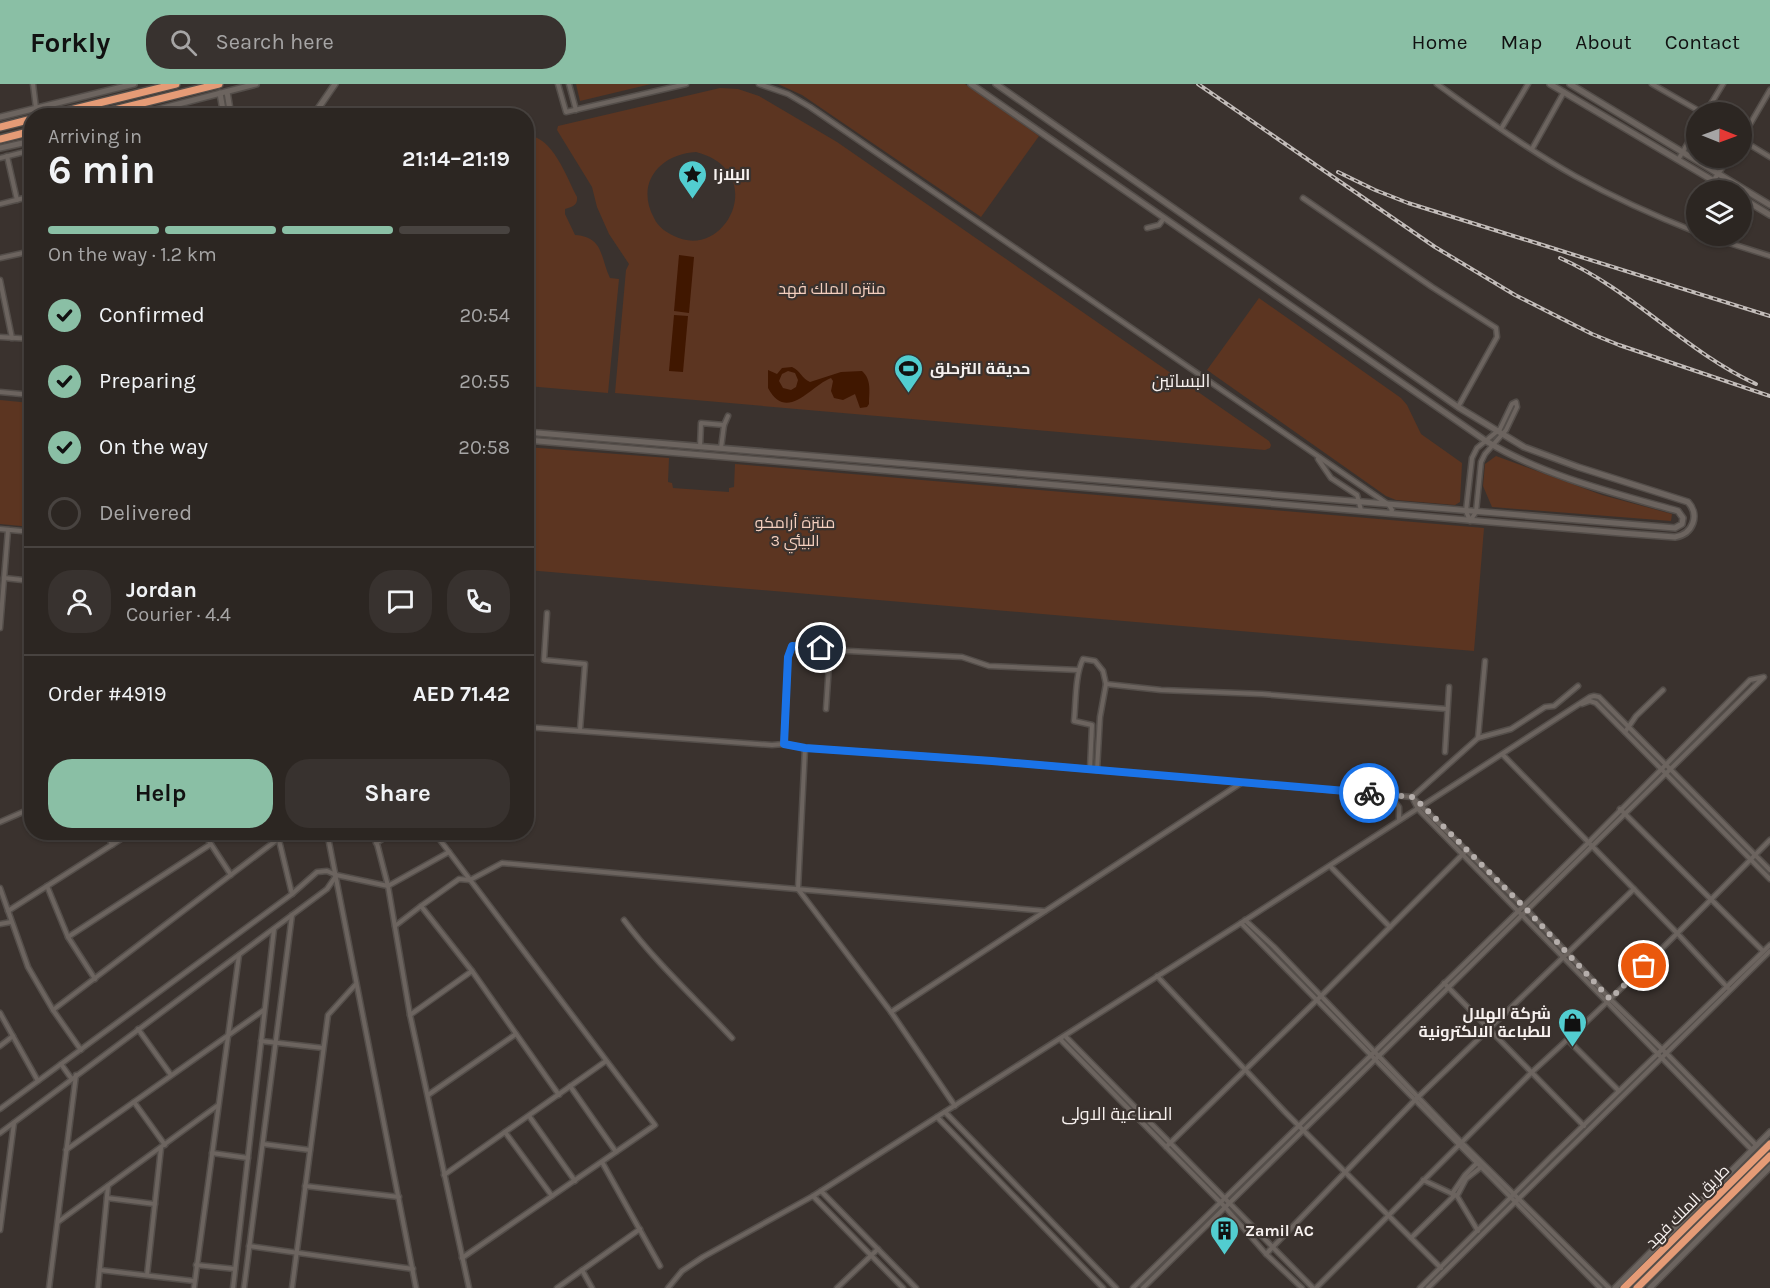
<!DOCTYPE html>
<html lang="en">
<head>
<meta charset="utf-8">
<style>
	body { margin:0; font-family:Karla,Cairo,sans-serif; background:#38322f; color:#f1f3f6; height:100vh; display:flex; flex-direction:column; font-size:22px; white-space:nowrap }
	* { box-sizing:border-box; margin:0 }
	p { font-size:20px; color:#a6a5a5 }
	.icon { flex:none; width:33px; height:33px; fill:none; stroke:currentColor; stroke-width:2; stroke-linecap:round; stroke-linejoin:round }
	.map { position:relative; flex:1; overflow:hidden }
	.details { position:absolute; left:24px; top:24px; width:510px; height:732px; display:flex; flex-direction:column; background:#2c2622; border-radius:24px; box-shadow:0 2px 4px #0004,0 0 0 2px #484340 }
	.details>* { flex:none }
	.needle { width:39px; rotate:91deg }
	.buttons { position:absolute; left:1686px; top:18px; display:grid; gap:12px }
	.buttons a { display:grid; place-items:center; width:66px; height:66px; border-radius:50%; background:#2c2622; box-shadow:0 2px 4px #0004,0 0 0 2px #484340; font-size:30px }
	.pin { position:absolute; display:grid; place-items:center; width:51px; height:51px; color:#fff; margin:-26px; border:3px solid #fff; border-radius:50%; box-shadow:0 2px 6px #0007 }
	.courier { position:absolute; display:grid; place-items:center; width:60px; height:60px; margin:-30px; border:4px solid #1a73e8; border-radius:50%; background:#fff; color:#222; box-shadow:0 2px 8px #0007 }
	.summary em { font-style:normal; font-weight:700 }
	.summary div { display:flex; flex-direction:column-reverse }
	.summary { display:flex; align-items:center; justify-content:space-between; height:102px; padding:0 24px }
	h1 { font-size:39px; font-weight:700; line-height:45px }
	.bar { display:grid; grid-template-columns:repeat(4,1fr); gap:9px 6px; align-content:center; height:72px; padding:0 24px }
	.bar i { height:8px; border-radius:4px; background:#484340 }
	.bar .selected { background:#8abfa5 }
	.bar p { grid-column:span 4 }
	.line { display:flex; align-items:center; gap:15px; padding:0 24px; border-top:2px solid #484340 }
	.line div { flex:1 }
	.round { display:grid; place-items:center; flex:none; width:63px; height:63px; border-radius:24px; background:#38322f }
	ol { padding:0 24px; list-style:none }
	li { display:flex; align-items:center; gap:18px; height:66px }
	li p { margin-inline-start:auto }
	li .icon { padding:6px; border-radius:50%; background:#8abfa5; color:#111; stroke-width:4 }
	li:last-child { color:#a6a5a5 }
	li i { width:33px; height:33px; border:3px solid #484340; border-radius:50% }
	.primary-button { display:flex; gap:12px; margin-top:auto; padding:12px 24px }
	.primary-button a { flex:1; height:69px; border-radius:24px; background:#8abfa5; color:#111; font-size:24px; font-weight:700; line-height:69px; text-align:center }
	.primary-button a+a { background:#38322f; color:#f1f3f6 }
	header { display:flex; align-items:center; gap:36px; box-sizing:border-box; height:84px; padding:0 30px; background:#8abfa5; color:#111 }
	header strong { font-size:28px }
	nav { display:flex; gap:33px; margin-inline-start:auto; font-size:21px }
	.search { width:420px; height:54px; background:#38322f; display:flex; align-items:center; gap:15px; box-sizing:border-box; padding:0 21px; border-radius:24px; color:#a6a5a5; font-size:22px }
	.map>svg:first-child { display:block }
	.green { fill:#5c3521; fill-rule:evenodd }
	.water { fill:#401700; fill-rule:evenodd }
	.lines { fill:none; stroke-linecap:round; stroke-linejoin:round }
	.street-casing { stroke:#544e4a; stroke-width:7 }
	.secondary-casing { stroke:#544e4a; stroke-width:8 }
	.highway-casing { stroke:#544e4a; stroke-width:10 }
	.street { stroke:#6c645f; stroke-width:4 }
	.secondary { stroke:#6c645f; stroke-width:5 }
	.highway { stroke:#e59b76; stroke-width:7 }
	.rail-casing { stroke:#c3bdba; stroke-width:4 }
	.rail { stroke:#3a322e; stroke-width:1.5; stroke-dasharray:4.5; stroke-linecap:butt }
	.done { stroke:#b5aeab; stroke-width:6; stroke-dasharray:0 10.8 }
	.route { stroke:#1a73e8; stroke-width:8 }
	.labels { text-anchor:middle; stroke-width:4.5; stroke-linejoin:round; paint-order:stroke }
	.poi-label { font-size:16px; font-weight:bold; fill:#f7f1ef; stroke:#3a322e; text-anchor:start }
	.park-label { font-size:16px; fill:#f4cfbe; stroke:#3a322e }
	.street-label { font-size:16px; fill:#f7f1ef; stroke:#3a322e }
	.neighbourhood-label { font-size:18px; fill:#f7f1ef; stroke:#3a322e }
</style>
</head>
<body>
<header>
<strong>Forkly</strong>
<div class="search"><svg class="icon" aria-label="search" viewBox="0 0 24 24"><circle cx="10" cy="10" r="6"/><path d="M15 15l6 6"/></svg>Search here</div>
<nav><a>Home</a><a>Map</a><a>About</a><a>Contact</a></nav>
</header>
<div class="map">
<svg width="1770" height="1204" viewBox="0 0 1770 1204">
	<rect width="100%" height="100%" fill="#3a322e"/>
	<!-- green -->
	<g class="green">
		<path d="M576 0H651L580 17Z"/>
		<path d="M778 0H965L1039 52 981 133 802 11Z"/>
		<path d="M720 4 738 5 759 12 837 58 1269 357 1271 361 1270 364 1265 366 615 309 626 186 629 180 609 150 597 123 592 103 557 46 558 42ZM696 68C770 87 726 178 674 152 666 148 658 143 654 134 635 99 660 70 696 68Z"/>
		<path d="M527 51C553 53 566 92 577 113 578 121 572 123 565 125V130L575 151C604 153 600 173 610 194L619 195 608 309 527 302Z"/>
		<path d="M1259 214 1401 314 1407 321 1421 350 1462 379 1460 418 1455 421 1396 416 1386 412 1207 286Z"/>
		<path d="M0 316 31 319V443L0 440Z"/>
		<path d="M526 363 669 374 668 398 672 399 673 404 729 408V404L734 403 735 380 1484 444 1474 567 527 486Z"/>
		<path d="M1496 372 1602 411 1672 430 1671 437 1492 423 1483 402 1485 380Z"/>
	</g>
	<!-- water -->
	<g class="water">
		<path d="M679 171 694 173 689 229 674 227Z"/>
		<path d="M674 231 688 232 683 288 669 287Z"/>
		<path d="M792 283C800 286 802 295 810 298L841 288 862 287C872 296 869 308 869 320L867 323 860 324 855 310 843 316 834 314 831 307 833 297 831 294C810 302 787 339 768 304V286L777 290 782 284ZM788 287 795 289 798 296 796 303 791 306 783 304 779 297 782 290Z"/>
	</g>
	<g class="lines">
		<defs>
			<g id="street">
				<path d="M33 0 36 24"/>
				<path d="M558 0 566 28 686 0"/>
				<path d="M569 0 576 26"/>
				<path d="M759 0 788 10 810 23 1389 421 1392 426 1390 429"/>
				<path d="M1437 0C1482 32 1527 65 1575 92 1613 113 1655 132 1696 148"/>
				<path d="M1652 0 1701 28"/>
				<path d="M1706 28 1723 0"/>
				<path d="M165 32 180 28V32"/>
				<path d="M1501 45 1528 0"/>
				<path d="M1742 54 1770 6"/>
				<path d="M1742 56 1770 73"/>
				<path d="M1532 65 1564 8"/>
				<path d="M7 72 17 116"/>
				<path d="M0 74 32 66"/>
				<path d="M1678 76 1696 45"/>
				<path d="M1713 97 1729 74"/>
				<path d="M1303 114 1432 203 1496 244 1497 253 1458 323"/>
				<path d="M0 120 32 112"/>
				<path d="M1147 144 1159 141 1164 134"/>
				<path d="M1707 152 1770 172"/>
				<path d="M0 174 32 167"/>
				<path d="M0 196 12 254"/>
				<path d="M0 253 32 255"/>
				<path d="M0 308 32 311"/>
				<path d="M1516 318 1517 323 1506 346 1485 370 1481 378 1476 428 1470 437 1466 427 1472 374 1477 364 1500 345 1512 320Z"/>
				<path d="M700 363 701 339 724 341"/>
				<path d="M721 364 724 341 728 332"/>
				<path d="M1318 375 1331 394 1357 411 1361 426"/>
				<path d="M0 445 32 448"/>
				<path d="M4 494 32 497"/>
				<path d="M547 529 544 576 585 580 580 646"/>
				<path d="M0 544 8 446"/>
				<path d="M1106 600 1161 606 1262 610 1447 625"/>
				<path d="M1582 620 1590 617 1596 619 1770 795"/>
				<path d="M826 625 830 566 962 573 989 582 1078 586"/>
				<path d="M526 643 772 661 784 660 805 664 992 677 1412 713 1528 827 1610 915 1667 970 1756 1061"/>
				<path d="M1625 648 1636 632 1663 606"/>
				<path d="M1478 654 1511 645 1545 623 1554 622 1578 602"/>
				<path d="M784 660 788 573 792 562 821 564"/>
				<path d="M805 664 798 805 891 928 955 1022"/>
				<path d="M1445 668 1449 603"/>
				<path d="M1503 671 1677 849 1728 904"/>
				<path d="M1090 685 1092 641 1074 637C1076 618 1075 591 1083 575L1095 577 1103 587 1106 600 1100 633 1097 686"/>
				<path d="M1390 711 1399 723V736"/>
				<path d="M1412 713 1478 654 1485 577"/>
				<path d="M1414 717 1418 725 1752 1066"/>
				<path d="M1620 725 1763 867"/>
				<path d="M0 738 32 724"/>
				<path d="M107 748 112 761"/>
				<path d="M203 748 231 791"/>
				<path d="M277 748 292 810"/>
				<path d="M327 748 416 1204"/>
				<path d="M374 748 388 802 410 931 469 1204"/>
				<path d="M434 748 655 1041 462 1174"/>
				<path d="M376 759 394 748"/>
				<path d="M1330 782 1390 843"/>
				<path d="M47 802 68 853 95 895"/>
				<path d="M0 804 28 883 53 926 81 966"/>
				<path d="M421 822 459 795 470 796 502 779 1045 827"/>
				<path d="M8 827 132 748"/>
				<path d="M624 836C656 879 696 915 732 954"/>
				<path d="M1245 836 1274 863 1462 1059 1609 1204"/>
				<path d="M1241 839 1600 1204"/>
				<path d="M0 840 11 838"/>
				<path d="M395 842 421 822 472 887 559 1011"/>
				<path d="M68 853 211 760"/>
				<path d="M1157 892 1285 1028 1441 1184"/>
				<path d="M1444 899 1584 1042"/>
				<path d="M53 926 278 755"/>
				<path d="M891 928 1241 699"/>
				<path d="M0 929 38 997"/>
				<path d="M410 931 472 887"/>
				<path d="M138 945 171 991"/>
				<path d="M1065 952 1313 1204"/>
				<path d="M1060 955 1225 1123 1266 1170 1302 1204"/>
				<path d="M1568 956 1619 1007"/>
				<path d="M261 957 323 964"/>
				<path d="M0 962 13 952"/>
				<path d="M61 980 71 994"/>
				<path d="M570 1002 616 1068"/>
				<path d="M428 1011 516 950"/>
				<path d="M134 1018 165 1061"/>
				<path d="M0 1025 292 810 317 788 327 787 336 791 388 802 449 768"/>
				<path d="M945 1028 1116 1204"/>
				<path d="M529 1032 575 1097"/>
				<path d="M937 1033 1103 1204"/>
				<path d="M505 1048 552 1112"/>
				<path d="M0 1049 292 831 327 805 336 792"/>
				<path d="M263 1060 310 1066"/>
				<path d="M1166 1063 1320 913 1467 766"/>
				<path d="M66 1066 264 926"/>
				<path d="M212 1069 248 1074"/>
				<path d="M602 1078 660 1182"/>
				<path d="M444 1091 606 977"/>
				<path d="M1423 1096 1457 1112 1478 1147"/>
				<path d="M305 1102 399 1113"/>
				<path d="M821 1107 916 1204"/>
				<path d="M1452 1110 1465 1091 1476 1080"/>
				<path d="M813 1112 903 1204"/>
				<path d="M1457 1112 1466 1095 1480 1084"/>
				<path d="M107 1114 155 1120"/>
				<path d="M58 1138 217 1022"/>
				<path d="M0 1146 14 1039"/>
				<path d="M1411 1154 1455 1111"/>
				<path d="M249 1162 413 1185"/>
				<path d="M1266 1170 1415 1016 1634 805"/>
				<path d="M196 1181 235 1185"/>
				<path d="M100 1186 194 1197"/>
				<path d="M582 1186 592 1204"/>
				<path d="M147 1191 161 1064"/>
				<path d="M49 1204 76 991"/>
				<path d="M98 1204 108 1102"/>
				<path d="M194 1204 239 871"/>
				<path d="M233 1204 274 845"/>
				<path d="M244 1204 292 831"/>
				<path d="M292 1204 328 931 356 900"/>
				<path d="M557 1204 640 1145"/>
				<path d="M668 1204 682 1187 703 1173 813 1112 1241 839 1590 613 1594 612 1599 613 1770 786"/>
				<path d="M837 1204 878 1165"/>
				<path d="M1133 1204 1588 759 1750 596 1764 593 1143 1204"/>
				<path d="M1316 1204 1532 988C1614 914 1692 835 1770 756"/>
				<path d="M1420 1204 1554 1070 1770 861"/>
				<path d="M1428 1204 1770 867"/>
			</g>
			<g id="secondary">
				<path d="M1550 0 1729 106"/>
				<path d="M1570 0 1770 121"/>
				<path d="M227 8 231 32"/>
				<path d="M220 9 224 32"/>
				<path d="M132 32 256 0"/>
				<path d="M313 32 335 0"/>
				<path d="M0 33 134 0"/>
				<path d="M0 64 32 57"/>
				<path d="M1742 114 1770 131"/>
				<path d="M526 348 1675 444 1682 440 1683 434 1678 427C1614 409 1544 392 1486 357L971 0"/>
				<path d="M526 356 1621 449 1675 453C1693 450 1700 431 1688 418L1578 383 1524 363 1458 323 996 0"/>
				<path d="M1615 1204 1770 1048"/>
				<path d="M1650 1204 1770 1083"/>
			</g>
			<g id="highway">
				<path d="M46 32 176 0"/>
				<path d="M90 32 219 0"/>
				<path d="M0 43 32 35"/>
				<path d="M0 55 32 47"/>
				<path d="M1624 1204 1770 1060"/>
				<path d="M1637 1204 1770 1072"/>
			</g>
		</defs>
		<!-- street casing -->
		<use href="#street" class="street-casing"/>
		<!-- secondary casing -->
		<use href="#secondary" class="secondary-casing"/>
		<!-- highway casing -->
		<use href="#highway" class="highway-casing"/>
		<!-- street -->
		<use href="#street" class="street"/>
		<!-- secondary -->
		<use href="#secondary" class="secondary"/>
		<!-- highway -->
		<use href="#highway" class="highway"/>
		<defs>
			<g id="rail">
				<path d="M1198 0 1435 163 1515 211 1592 250 1619 261 1770 312"/>
				<path d="M1338 88 1375 106 1408 119 1770 232"/>
				<path d="M1560 174C1632 206 1685 267 1756 300"/>
			</g>
		</defs>
		<!-- rail casing -->
		<use href="#rail" class="rail-casing"/>
		<!-- rail -->
		<use href="#rail" class="rail"/>
	</g>
	<g class="lines">
		<!-- done -->
		<path class="done" d="M1369 709 1412 713 1423 722 1528 827 1610 915 1644 882"/>
		<!-- route -->
		<path class="route" d="M821 564 792 562 788 573 784 660 805 664 992 677 1369 709"/>
	</g>
	<!-- icons -->
	<defs>
		<symbol id="sight-pin" viewBox="-11 -11 22 30"><path d="M0 17L-7.5 6A9.5 9.5 0 1 1 7.5 6Z" fill="#52cdd0" stroke="#3a322e"/><path d="M0-6L1.8-2.2L6-1.7L2.9 1.2L3.7 5.4L0 3.3L-3.7 5.4L-2.9 1.2L-6-1.7L-1.8-2.2Z" fill="#111"/></symbol>
		<symbol id="stadium-pin" viewBox="-11 -11 22 30"><path d="M0 17L-7.5 6A9.5 9.5 0 1 1 7.5 6Z" fill="#52cdd0" stroke="#3a322e"/><path d="M0-5a6.5 5 0 1 0 0 10a6.5 5 0 1 0 0-10ZM-3.5-1.8h7v3.6h-7Z" fill="#111"/></symbol>
		<symbol id="shop-pin" viewBox="-11 -11 22 30"><path d="M0 17L-7.5 6A9.5 9.5 0 1 1 7.5 6Z" fill="#52cdd0" stroke="#3a322e"/><path d="M-5-2.5h2.3a2.7 3.5 0 0 1 5.4 0H5L5.5 6h-11ZM-1.5-2.5h3a1.5 2.3 0 0 0-3 0Z" fill="#111"/></symbol>
		<symbol id="building-pin" viewBox="-11 -11 22 30"><path d="M0 17L-7.5 6A9.5 9.5 0 1 1 7.5 6Z" fill="#52cdd0" stroke="#3a322e"/><path d="M-4-6H4V6H1V3H-1V6H-4ZM-2.5-4.3h1.7v1.8h-1.7ZM.8-4.3h1.7v1.8H.8ZM-2.5-1h1.7V.8h-1.7ZM.8-1h1.7V.8H.8Z" fill="#111"/></symbol>
	</defs>
	<g fill-rule="evenodd">
		<use href="#sight-pin" x="676" y="74" width="33" height="45"/>
		<use href="#stadium-pin" x="892" y="268" width="33" height="45"/>
		<use href="#shop-pin" x="1556" y="922" width="33" height="45"/>
		<use href="#building-pin" x="1208" y="1130" width="33" height="45"/>
	</g>
	<g class="labels">
		<!-- poi labels -->
		<g class="poi-label">
			<text x="713" y="96">البلازا</text>
			<text x="930" y="290">حديقة التزحلق</text>
			<text x="1551" y="935" text-anchor="end">شركة الهلال<tspan x="1551" dy="18">للطباعة الالكترونية</tspan></text>
			<text x="1245" y="1152">Zamil AC</text>
		</g>
		<!-- park labels -->
		<g class="park-label">
			<text x="832" y="210">منتزه الملك فهد</text>
			<text x="795" y="444">منتزة أرامكو<tspan x="795" dy="18">البيئي 3</tspan></text>
		</g>
		<!-- street labels -->
		<g class="street-label">
			<text transform="translate(1687 1122) rotate(-45)" y="6">طريق الملك فهد</text>
		</g>
		<!-- neighbourhood labels -->
		<g class="neighbourhood-label">
			<text x="1181" y="303">البساتين</text>
			<text x="1117" y="1036">الصناعية الاولى</text>
		</g>
	</g>
</svg>
<div class="buttons">
<a><svg class="needle" viewBox="-14 -14 28 28"><path d="M0-13l5 13h-10z" fill="#e53935"/><path d="M0 13l5-13h-10z" fill="#a6a5a5"/></svg></a>
<a><svg class="icon" aria-label="layers" viewBox="0 0 24 24"><path d="M12 4l9 5-9 5-9-5zM3 14l9 5 9-5"/></svg></a>
</div>
<div class="pin" style="left:1644px;top:882px;background:#ea580c"><svg class="icon" aria-label="bag" viewBox="0 0 24 24"><path d="M5 8h14l-1 12H6zM9 8a3 3 0 0 1 6 0"/></svg></div>
<div class="pin" style="left:821px;top:564px;background:#1f2937"><svg class="icon" aria-label="home" viewBox="0 0 24 24"><path d="M3 11l9-7 9 7M6 9v11h12V9"/></svg></div>
<div class="courier" style="left:1369px;top:709px"><svg class="icon" aria-label="bike" viewBox="0 0 24 24"><circle cx="6" cy="16" r="4"/><circle cx="18" cy="16" r="4"/><path d="M6 16l4-8h5l3 8M10 8l3 8H6M13 5h3"/></svg></div>
<section class="details">
<div class="summary"><div><h1>6 min</h1><p>Arriving in</p></div><em>21:14–21:19</em></div>
<div class="bar"><i class="selected"></i><i class="selected"></i><i class="selected"></i><i></i><p>On the way · 1.2 km</p></div>
<ol>
<li><svg class="icon" aria-label="check" viewBox="0 0 24 24"><path d="M5 12l5 5 9-10"/></svg>Confirmed<p>20:54</p></li>
<li><svg class="icon" aria-label="check" viewBox="0 0 24 24"><path d="M5 12l5 5 9-10"/></svg>Preparing<p>20:55</p></li>
<li><svg class="icon" aria-label="check" viewBox="0 0 24 24"><path d="M5 12l5 5 9-10"/></svg>On the way<p>20:58</p></li>
<li><i></i>Delivered</li>
</ol>
<div class="line" style="height:108px"><a class="round"><svg class="icon" aria-label="person" viewBox="0 0 24 24"><circle cx="12" cy="8" r="4"/><path d="M4 21q1-7 8-7t8 7"/></svg></a><div><b>Jordan</b><p>Courier · 4.4</p></div><a class="round"><svg class="icon" aria-label="chat" viewBox="0 0 24 24"><path d="M4 5h16v11H9l-5 4z"/></svg></a><a class="round"><svg class="icon" aria-label="phone" viewBox="0 0 24 24"><path d="M5 4h4l2 5-3 2q2 4 5 5l2-3 5 2v4C11 20 4 13 5 4z"/></svg></a></div>
<div class="line" style="height:78px"><div>Order #4919</div><b>AED 71.42</b></div>
<div class="primary-button"><a>Help</a><a>Share</a></div>
</section>
</div>
</body>
</html>
